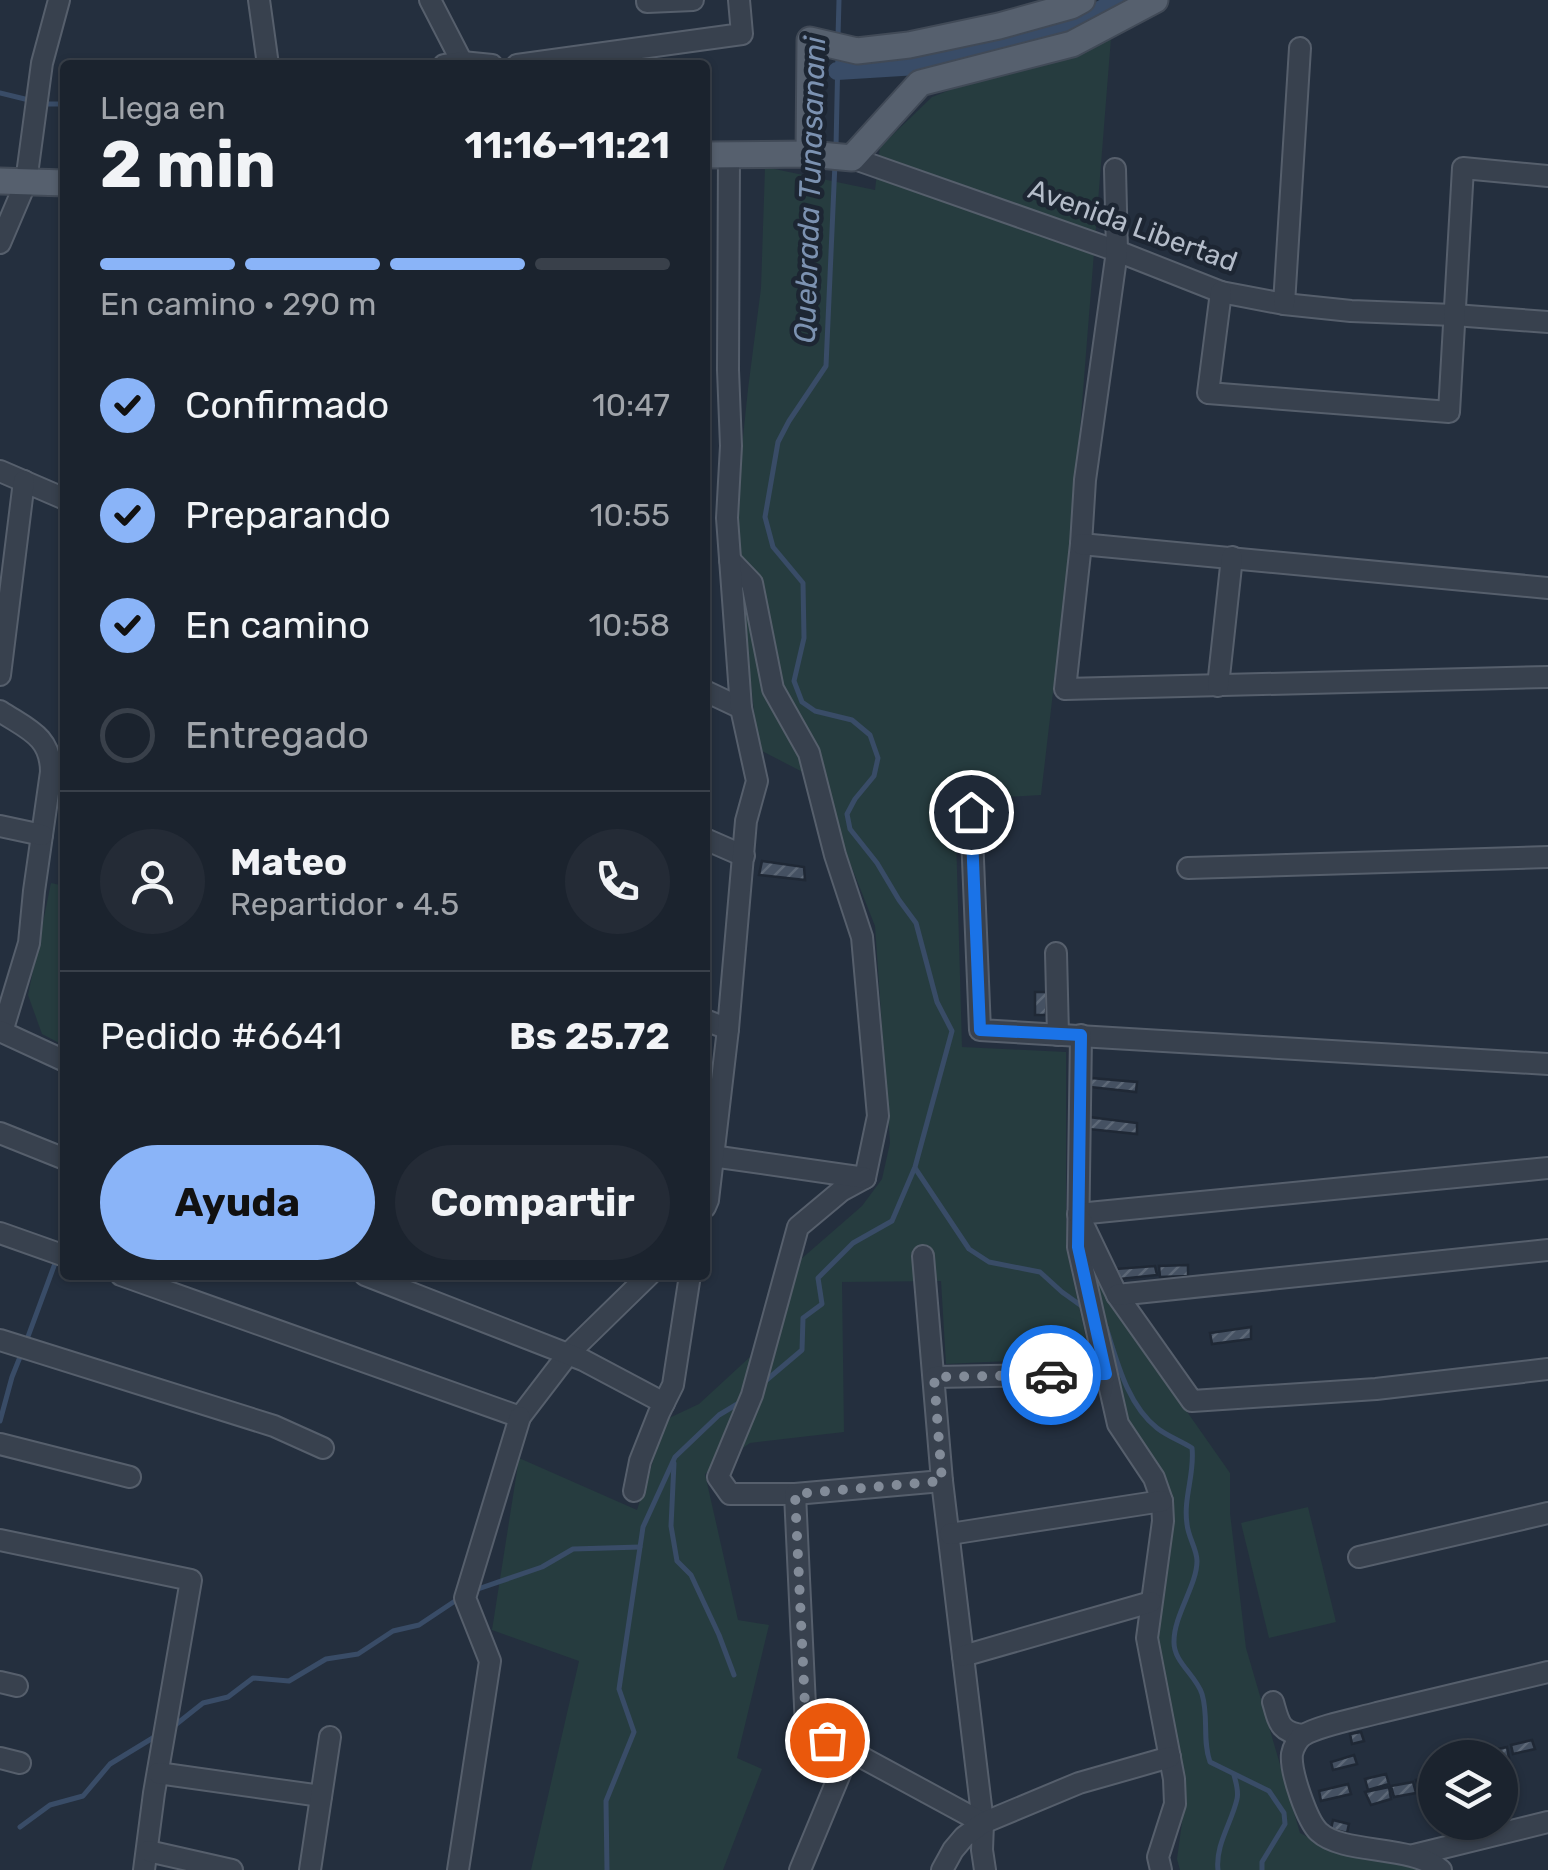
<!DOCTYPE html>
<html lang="es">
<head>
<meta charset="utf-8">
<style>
	body { margin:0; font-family:Rubik,sans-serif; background:#242b36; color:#f1f3f6; height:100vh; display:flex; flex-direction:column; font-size:38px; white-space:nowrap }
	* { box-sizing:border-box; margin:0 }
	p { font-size:32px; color:#a0a4aa }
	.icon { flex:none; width:55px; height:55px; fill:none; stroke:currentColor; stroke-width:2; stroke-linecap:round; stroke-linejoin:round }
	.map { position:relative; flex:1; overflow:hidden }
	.details { position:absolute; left:60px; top:60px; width:650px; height:1220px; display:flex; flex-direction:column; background:#1b232e; border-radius:10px; box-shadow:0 2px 8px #0004,0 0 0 2px #39404a }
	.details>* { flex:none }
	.fabs { position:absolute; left:1418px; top:1740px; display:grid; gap:20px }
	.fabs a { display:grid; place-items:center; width:100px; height:100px; border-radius:50%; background:#1b232e; box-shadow:0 2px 8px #0004,0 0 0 2px #39404a; font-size:50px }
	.pin { position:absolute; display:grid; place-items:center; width:85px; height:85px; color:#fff; margin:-42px; border:5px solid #fff; border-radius:50%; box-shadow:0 2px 10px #0007 }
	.courier { position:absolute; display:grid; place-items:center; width:100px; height:100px; margin:-50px; border:8px solid #1a73e8; border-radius:50%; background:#fff; color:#222; box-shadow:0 2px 12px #0007 }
	.head em { font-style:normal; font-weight:700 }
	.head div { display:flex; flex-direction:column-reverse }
	.head { display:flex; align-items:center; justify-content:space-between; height:170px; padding:0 40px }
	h1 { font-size:65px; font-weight:700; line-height:75px }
	.bar { display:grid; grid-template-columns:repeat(4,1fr); gap:15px 10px; align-content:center; height:120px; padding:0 40px }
	.bar i { height:12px; border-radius:8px; background:#39404a }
	.bar .active { background:#8ab4f8 }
	.bar p { grid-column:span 4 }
	.line { display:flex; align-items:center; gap:25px; padding:0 40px; border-top:2px solid #39404a }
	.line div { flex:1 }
	.round { display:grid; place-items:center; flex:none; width:105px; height:105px; border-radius:52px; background:#242b36 }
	ol { padding:0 40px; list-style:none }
	li { display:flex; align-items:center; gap:30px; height:110px }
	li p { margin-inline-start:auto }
	li .icon { padding:10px; border-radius:50%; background:#8ab4f8; color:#111; stroke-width:4 }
	li:last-child { color:#a0a4aa }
	li i { width:55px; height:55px; border:5px solid #39404a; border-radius:50% }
	.action { display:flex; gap:20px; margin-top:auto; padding:20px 40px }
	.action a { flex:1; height:115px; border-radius:60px; background:#8ab4f8; color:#111; font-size:40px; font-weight:700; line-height:115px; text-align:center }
	.action a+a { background:#242b36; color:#f1f3f6 }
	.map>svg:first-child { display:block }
	.green { fill:#263c3f }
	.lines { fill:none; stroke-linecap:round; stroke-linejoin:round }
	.stream { stroke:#394c67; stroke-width:5 }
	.canal { stroke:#394c67; stroke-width:18 }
	.building { fill:url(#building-hatch); stroke:#1f2835; stroke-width:2.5 }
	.minor-casing { stroke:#565f6c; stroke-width:24 }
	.major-casing { stroke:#414a57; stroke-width:29 }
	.minor { stroke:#38414e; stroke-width:20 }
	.major { stroke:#56606e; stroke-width:25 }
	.done { stroke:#828b98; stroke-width:10; stroke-dasharray:0 18 }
	.route { stroke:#1a73e8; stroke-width:12 }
	.labels { text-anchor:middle; stroke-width:9; stroke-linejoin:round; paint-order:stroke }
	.street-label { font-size:28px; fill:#b4bcc9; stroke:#1d2633 }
	.water-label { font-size:30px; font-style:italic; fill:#7c92b1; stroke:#1d2633 }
</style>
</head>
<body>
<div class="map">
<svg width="1548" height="1870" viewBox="0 0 1548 1870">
	<defs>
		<pattern id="building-hatch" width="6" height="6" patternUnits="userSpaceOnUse" patternTransform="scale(2.5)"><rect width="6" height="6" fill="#455162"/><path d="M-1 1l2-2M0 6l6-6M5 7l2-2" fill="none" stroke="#5d6877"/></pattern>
	</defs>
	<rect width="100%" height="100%" fill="#242f3e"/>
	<!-- green -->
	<g class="green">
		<path d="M1111 38 1072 530 1041 795 955 800 962 1047 1066 1052V1247L1090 1357 946 1364 941 1281 842 1282 844 1432 750 1443 705 1474 738 1620 769 1625 737 1758 762 1769 723 1870H531L579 1661 492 1630 519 1458 637 1510 667 1419 699 1404 779 1330 800 1260 862 1206 882 1179 890 1143 875 926 837 830 824 783 758 749 742 598 735 514 748 389 761 288 765 167 875 190 880 147 932 97 973 81 1038 66Z"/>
		<path d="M51 883 65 886V1046L42 1034 28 995Z"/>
		<path d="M1091 1264 1108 1299 1230 1473V1513L1246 1648 1300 1833 1333 1850 1422 1870H1180L1177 1859 1186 1793 1157 1645 1162 1591 1174 1514 1164 1474 1126 1416Z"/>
		<path d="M1308 1507 1336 1622 1269 1638 1241 1523Z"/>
	</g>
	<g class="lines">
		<!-- stream -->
		<g class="stream">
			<path d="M838 37 839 0"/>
			<path d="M0 93 33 101"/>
			<path d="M43 104H65"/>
			<path d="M836 147 838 53"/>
			<path d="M915 1168 969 1249 989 1262 1040 1272 1062 1292 1083 1307"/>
			<path d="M61 1248 65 1237"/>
			<path d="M1106 1327C1117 1361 1127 1404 1157 1428 1167 1436 1181 1441 1192 1448 1195 1474 1183 1498 1187 1524 1188 1537 1197 1549 1197 1561 1197 1585 1174 1615 1174 1641 1173 1662 1196 1675 1202 1694 1209 1717 1202 1740 1210 1762L1269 1791 1284 1813 1285 1824 1262 1862V1870"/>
			<path d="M26 1342 57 1258"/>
			<path d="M763 1383 802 1350 803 1318 822 1304 818 1278 853 1243 892 1221 915 1167 952 1031 937 1002 916 923 899 900 877 863 850 829 847 814 855 799 874 776 878 758 870 735 852 720 815 711 802 702 794 681 804 638 803 583 773 547 765 517 778 442 789 421 826 366 835 163"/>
			<path d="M0 1421 12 1377 22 1352"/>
			<path d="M674 1463 671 1526 677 1561 691 1575 719 1635 734 1675"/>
			<path d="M475 1590 542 1567 573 1549 640 1547"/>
			<path d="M174 1726 203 1703 228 1697 253 1678 289 1681 326 1659 358 1654 393 1631 419 1625 461 1597"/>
			<path d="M20 1827 50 1805 83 1796 110 1764 156 1736"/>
			<path d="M607 1870 606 1801 634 1732 619 1689 643 1527 675 1457 719 1415 744 1400"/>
			<path d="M1218 1870C1215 1845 1232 1822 1237 1799 1239 1791 1236 1783 1234 1775"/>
		</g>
		<!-- canal -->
		<path class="canal" d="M837 71 918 66 936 59 1021 42 1063 29 1119 0"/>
	</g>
	<!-- building -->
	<g class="building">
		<path d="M762 861 804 867 805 880 759 875Z"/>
		<path d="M1035 992H1047L1046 1015H1035Z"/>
		<path d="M1091 1078 1137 1082 1136 1092 1090 1087Z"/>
		<path d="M1089 1117 1137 1123V1134L1088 1129Z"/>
		<path d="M1188 1265V1276L1160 1277 1159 1266Z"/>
		<path d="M1155 1266 1157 1275 1120 1279 1115 1269Z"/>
		<path d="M1251 1327V1339L1212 1344 1210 1333Z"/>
		<path d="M1361 1732 1364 1741 1352 1744 1350 1734Z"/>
		<path d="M1532 1740 1535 1749 1513 1754 1511 1745Z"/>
		<path d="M1507 1747 1509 1758 1500 1760V1758H1491L1489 1751Z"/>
		<path d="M1354 1755 1357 1764 1333 1770 1331 1762Z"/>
		<path d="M1386 1774 1389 1784 1368 1790 1365 1779Z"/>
		<path d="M1427 1777 1432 1796 1421 1799 1416 1780Z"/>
		<path d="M1413 1782 1416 1793 1394 1797 1391 1786Z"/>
		<path d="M1348 1784 1351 1794 1321 1801 1319 1791Z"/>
		<path d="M1389 1787 1391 1799 1371 1805 1365 1792Z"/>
		<path d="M1333 1820 1349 1824 1347 1833 1331 1829Z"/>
	</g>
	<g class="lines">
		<defs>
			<g id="minor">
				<path d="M259 0 268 65"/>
				<path d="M430 0 462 62"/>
				<path d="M647 0V2L693 0"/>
				<path d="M444 65 462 62 492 65"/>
				<path d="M517 65 742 34 739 0"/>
				<path d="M852 158 1117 251 1221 292 1284 304 1351 311 1454 315 1548 322"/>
				<path d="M1115 169 1117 251 1085 480 1081 544 1065 689 1548 677"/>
				<path d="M0 243 26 182 42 63 59 0"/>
				<path d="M1221 292 1208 393 1449 412 1463 168 1548 176"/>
				<path d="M1284 304 1300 48"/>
				<path d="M0 471 65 499"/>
				<path d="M1081 544 1548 588"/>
				<path d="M730 560 752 583 773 689 809 753 835 855 862 937 878 1116 865 1178 841 1191 798 1227 752 1395 718 1477 730 1494H795L942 1481"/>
				<path d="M0 675 24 481"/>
				<path d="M1218 686 1232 557"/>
				<path d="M705 691 741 708"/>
				<path d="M0 711C27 729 51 736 51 772L34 891 29 943 2 1032"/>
				<path d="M971 811 980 1030 1548 1064"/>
				<path d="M0 826 42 835"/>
				<path d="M705 839 744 856"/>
				<path d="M1188 868 1548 857"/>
				<path d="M1056 953 1058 1035"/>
				<path d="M705 1020 728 1029"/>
				<path d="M0 1031 65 1061"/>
				<path d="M1081 1035 1078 1247 1118 1424 1154 1478 1162 1501 1163 1521 1147 1638 1174 1779 1175 1804 1158 1857 1161 1870"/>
				<path d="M0 1133 65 1159"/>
				<path d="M712 1156 865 1178"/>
				<path d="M705 1207 708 1200 728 1029 746 821 757 781 741 708 727 518 731 446 728 370 729 154"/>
				<path d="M1078 1214 1548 1168"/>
				<path d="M1081 1220 1117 1295 1192 1401 1376 1389 1548 1369"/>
				<path d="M0 1233 65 1256"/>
				<path d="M923 1256 942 1481 983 1823 982 1850 985 1870"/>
				<path d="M121 1275 520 1417 569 1353 649 1275"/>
				<path d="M365 1275 583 1360 664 1403"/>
				<path d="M1117 1295 1548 1250"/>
				<path d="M0 1340 274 1426 323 1448"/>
				<path d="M935 1377 1106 1374"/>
				<path d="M0 1444 130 1477"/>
				<path d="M634 1491 640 1461 659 1413 673 1385 690 1275"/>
				<path d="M795 1494 806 1727 983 1823"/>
				<path d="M950 1534 1162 1501"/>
				<path d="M0 1540 191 1580 154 1793 144 1870"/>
				<path d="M1359 1557 1548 1513"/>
				<path d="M963 1656 1151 1602"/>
				<path d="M0 1682 17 1686"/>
				<path d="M1273 1702C1279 1722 1279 1732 1303 1735"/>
				<path d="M0 1758 20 1763"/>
				<path d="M158 1773 321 1796"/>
				<path d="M148 1851 232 1870"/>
				<path d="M1414 1855 1548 1822"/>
				<path d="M310 1870 330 1737"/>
				<path d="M458 1870 490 1661 465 1598 520 1417"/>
				<path d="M800 1870 849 1752"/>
				<path d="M942 1870 953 1850 964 1837 983 1823 1079 1783 1170 1757"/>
				<path d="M1441 1870C1411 1844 1344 1855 1319 1832 1307 1821 1290 1771 1292 1754 1293 1748 1298 1738 1304 1735 1318 1726 1359 1718 1377 1713 1434 1699 1491 1686 1548 1672"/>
			</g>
			<g id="major">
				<path d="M809 154 810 40 857 51 909 45 999 26 1071 6 1082 0"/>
				<path d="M705 155 809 154 852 158 920 83 1072 44 1155 0"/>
				<path d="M0 181 65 183"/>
			</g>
		</defs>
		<!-- minor casing -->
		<use href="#minor" class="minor-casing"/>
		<!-- major casing -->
		<use href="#major" class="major-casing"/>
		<!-- minor -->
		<use href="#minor" class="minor"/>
		<!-- major -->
		<use href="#major" class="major"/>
	</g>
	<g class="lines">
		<!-- done -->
		<path class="done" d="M827 1740 806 1727 795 1494 942 1481 934 1377 1051 1375"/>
		<!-- route -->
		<path class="route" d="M971 812 980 1030 1081 1035 1078 1247 1106 1374 1051 1375"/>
	</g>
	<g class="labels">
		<!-- street labels -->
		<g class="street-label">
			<text transform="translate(1133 225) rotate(20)" y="10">Avenida Libertad</text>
		</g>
		<!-- water labels -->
		<g class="water-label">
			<text transform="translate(810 190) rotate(-88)" y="10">Quebrada Tunasanani</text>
		</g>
	</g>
</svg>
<div class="fabs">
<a><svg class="icon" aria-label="layers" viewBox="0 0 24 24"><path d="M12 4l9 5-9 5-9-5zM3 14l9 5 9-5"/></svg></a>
</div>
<div class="pin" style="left:827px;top:1740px;background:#ea580c"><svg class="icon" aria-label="bag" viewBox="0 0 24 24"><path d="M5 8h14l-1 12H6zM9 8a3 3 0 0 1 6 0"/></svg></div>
<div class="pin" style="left:971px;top:812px;background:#1f2937"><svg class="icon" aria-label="home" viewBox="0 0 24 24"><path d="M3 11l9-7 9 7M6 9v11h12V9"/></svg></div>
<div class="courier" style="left:1051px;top:1375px"><svg class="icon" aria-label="car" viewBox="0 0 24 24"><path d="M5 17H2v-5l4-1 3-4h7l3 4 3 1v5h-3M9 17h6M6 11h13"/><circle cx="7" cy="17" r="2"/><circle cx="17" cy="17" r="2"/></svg></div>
<section class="details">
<div class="head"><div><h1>2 min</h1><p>Llega en</p></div><em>11:16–11:21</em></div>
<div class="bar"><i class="active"></i><i class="active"></i><i class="active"></i><i></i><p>En camino · 290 m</p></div>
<ol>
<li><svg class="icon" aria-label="check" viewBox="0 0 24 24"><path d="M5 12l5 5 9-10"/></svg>Confirmado<p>10:47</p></li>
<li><svg class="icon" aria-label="check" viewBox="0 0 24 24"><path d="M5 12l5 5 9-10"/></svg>Preparando<p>10:55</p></li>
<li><svg class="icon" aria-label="check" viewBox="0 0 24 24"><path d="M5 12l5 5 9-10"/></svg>En camino<p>10:58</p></li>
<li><i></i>Entregado</li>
</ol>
<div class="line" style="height:180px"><a class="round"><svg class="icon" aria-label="person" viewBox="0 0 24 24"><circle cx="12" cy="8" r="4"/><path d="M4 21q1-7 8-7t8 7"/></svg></a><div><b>Mateo</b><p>Repartidor · 4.5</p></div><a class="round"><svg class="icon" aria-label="phone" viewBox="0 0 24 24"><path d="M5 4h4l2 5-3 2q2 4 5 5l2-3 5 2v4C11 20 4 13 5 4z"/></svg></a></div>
<div class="line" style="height:130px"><div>Pedido #6641</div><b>Bs 25.72</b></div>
<div class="action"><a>Ayuda</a><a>Compartir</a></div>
</section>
</div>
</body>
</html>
